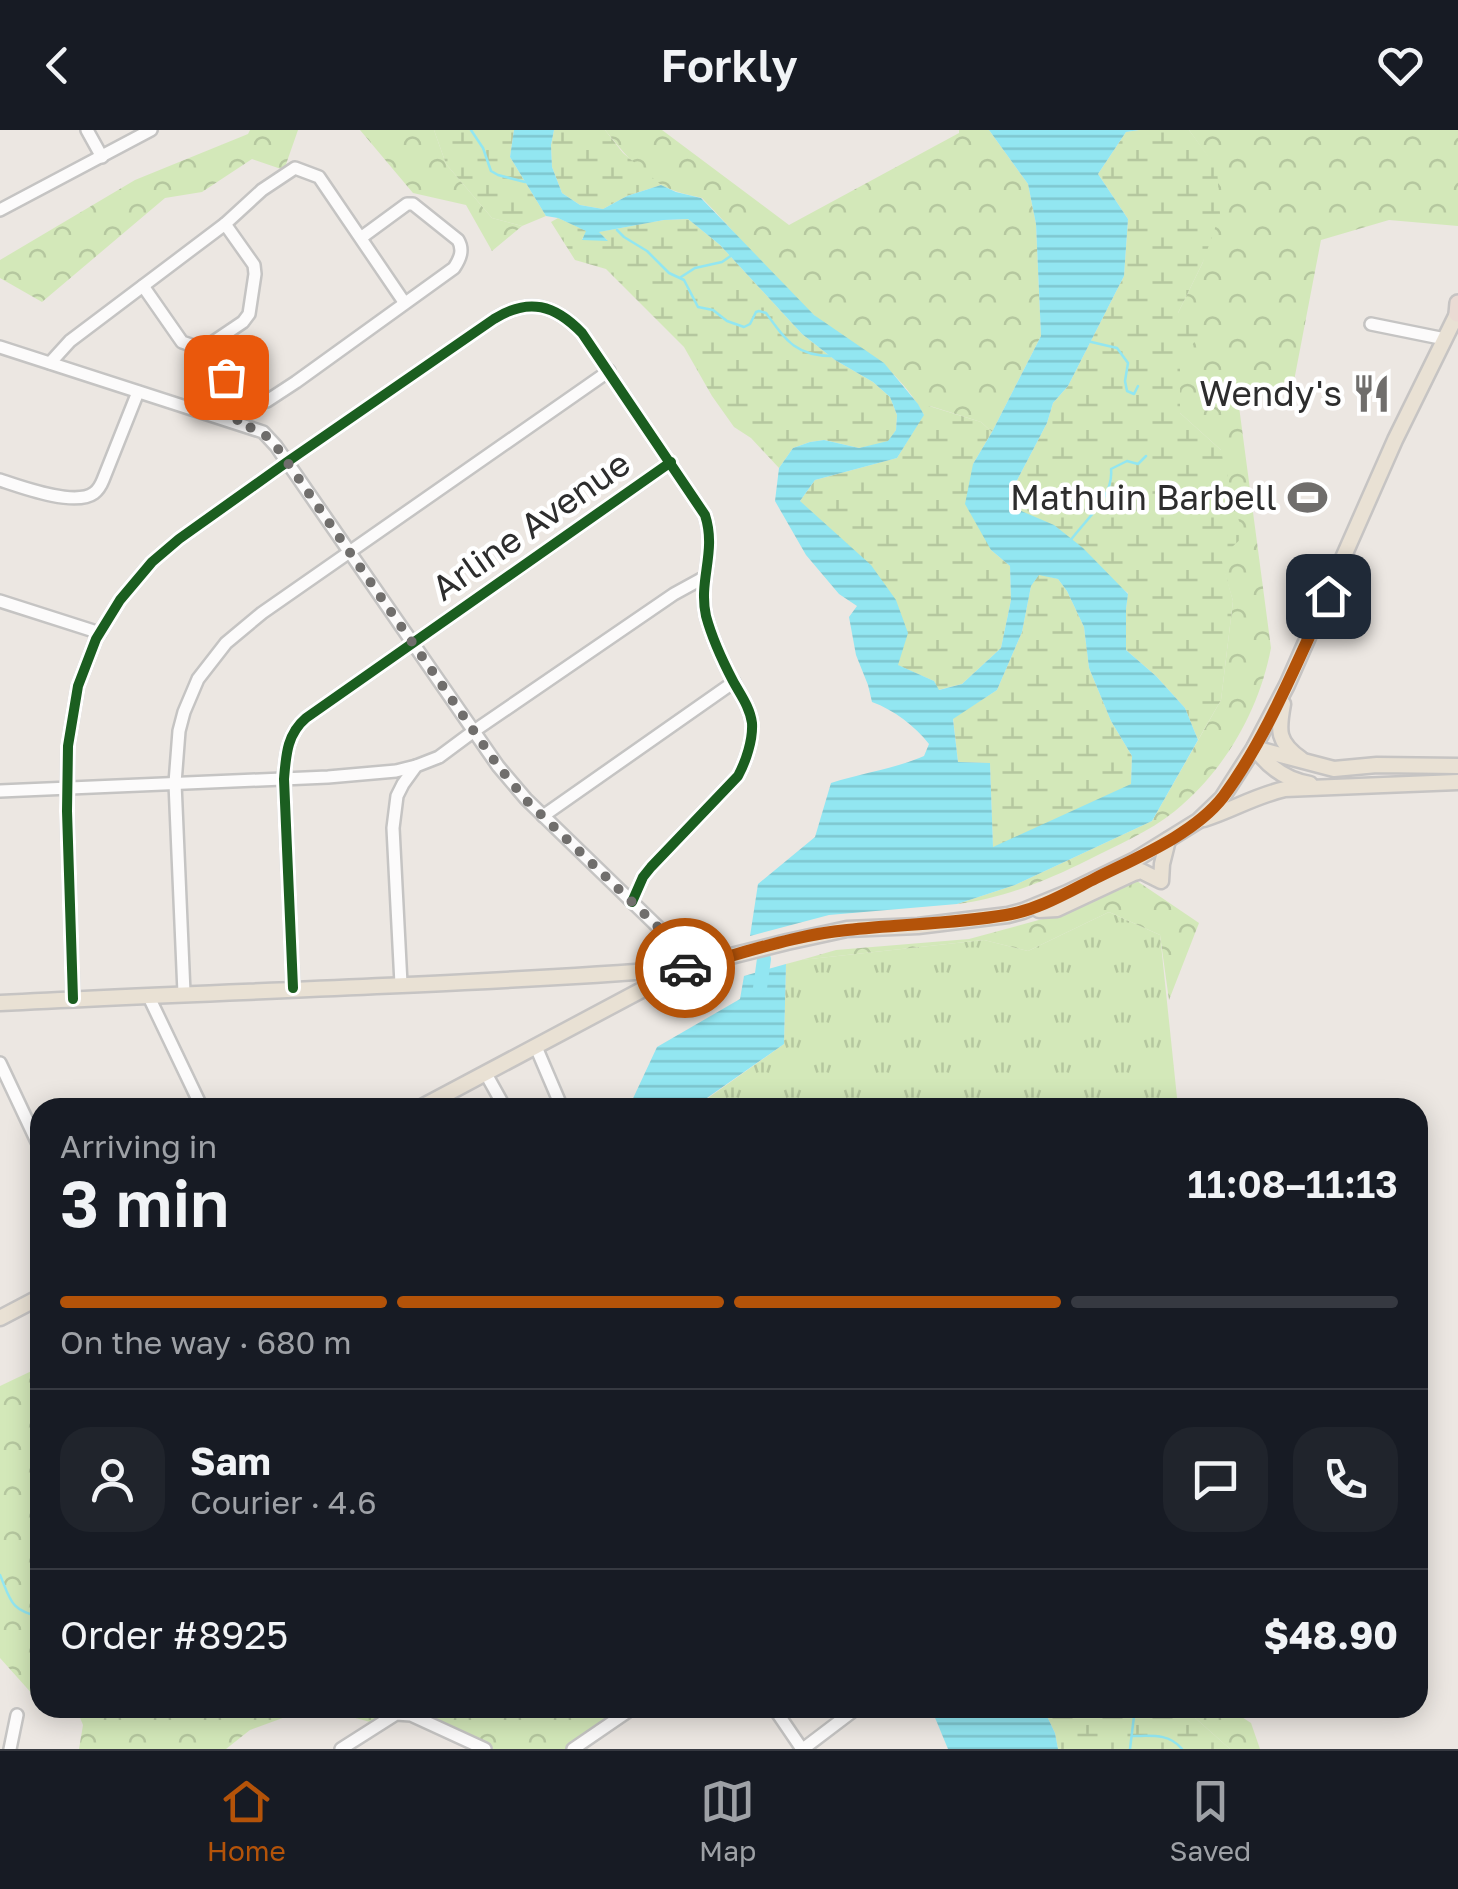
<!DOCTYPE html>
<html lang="en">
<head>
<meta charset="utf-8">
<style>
	body { margin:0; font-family:"Golos Text",sans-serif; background:#20242c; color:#f1f3f6; height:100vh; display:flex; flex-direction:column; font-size:38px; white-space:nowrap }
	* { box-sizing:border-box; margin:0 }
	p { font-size:32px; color:#9ea1a6 }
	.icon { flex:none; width:55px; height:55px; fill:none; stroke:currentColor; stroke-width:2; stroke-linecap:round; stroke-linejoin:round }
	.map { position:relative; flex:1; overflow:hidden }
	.drawer { position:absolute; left:30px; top:968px; width:1398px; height:620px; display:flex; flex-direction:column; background:#171b24; border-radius:30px; box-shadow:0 5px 25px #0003 }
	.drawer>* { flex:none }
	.pin { position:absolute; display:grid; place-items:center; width:85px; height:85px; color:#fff; margin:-42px; border-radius:20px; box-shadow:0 5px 15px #0006 }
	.courier { position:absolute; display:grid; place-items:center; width:100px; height:100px; margin:-50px; border:8px solid #b45309; border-radius:50%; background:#fff; color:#222; box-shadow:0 2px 12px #0007 }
	.head em { font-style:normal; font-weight:600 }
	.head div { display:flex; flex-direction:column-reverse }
	.head { display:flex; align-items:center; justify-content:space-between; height:170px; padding:0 30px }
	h1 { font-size:65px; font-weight:600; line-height:75px }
	.bar { display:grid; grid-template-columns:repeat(4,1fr); gap:15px 10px; align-content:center; height:120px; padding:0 30px }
	.bar i { height:12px; border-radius:8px; background:#363941 }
	.bar .selected { background:#b45309 }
	.bar p { grid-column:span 4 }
	.line { display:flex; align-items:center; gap:25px; padding:0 30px; border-top:2px solid #363941 }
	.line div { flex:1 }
	.round { display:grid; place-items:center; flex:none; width:105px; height:105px; border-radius:30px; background:#20242c }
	header { display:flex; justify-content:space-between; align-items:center; height:130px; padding:0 30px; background:#171b24; font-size:45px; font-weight:600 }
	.tabs { display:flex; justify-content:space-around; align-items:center; height:140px; border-top:2px solid #363941; background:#171b24; font-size:28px; color:#9ea1a6 }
	.tabs a { display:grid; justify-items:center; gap:5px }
	.tabs .selected { color:#b45309 }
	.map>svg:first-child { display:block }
	.grass { fill:url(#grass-tufts) }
	.forest { fill:url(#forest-crowns) }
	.wetland { fill:url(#wetland-marsh) }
	.water { fill:url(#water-rules); fill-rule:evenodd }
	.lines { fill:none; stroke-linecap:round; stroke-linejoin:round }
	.stream { stroke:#92e6f1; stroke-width:2.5 }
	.river { stroke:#92e6f1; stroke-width:14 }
	.minor-casing { stroke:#c5c4c3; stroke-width:16 }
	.major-casing { stroke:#c6c4c3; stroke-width:19 }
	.highway-casing { stroke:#c6c4c3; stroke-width:20 }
	.minor { stroke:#fcfbfb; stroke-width:11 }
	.major { stroke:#e9e1d4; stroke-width:14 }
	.highway { stroke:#eadbd4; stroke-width:15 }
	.cycleway-casing { stroke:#fff; stroke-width:16 }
	.cycleway { stroke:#1b5e20; stroke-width:10 }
	.done { stroke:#706e6c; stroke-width:10; stroke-dasharray:0 18 }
	.route { stroke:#b45309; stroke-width:12 }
	.labels { text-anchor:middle; stroke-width:9; stroke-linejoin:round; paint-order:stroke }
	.poi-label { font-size:35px; fill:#2d2d2d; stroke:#fff; text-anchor:end }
	.street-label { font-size:35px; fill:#2d2d2d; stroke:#fff }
</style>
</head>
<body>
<header><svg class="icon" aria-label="back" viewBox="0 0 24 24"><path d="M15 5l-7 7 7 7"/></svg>Forkly<svg class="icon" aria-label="heart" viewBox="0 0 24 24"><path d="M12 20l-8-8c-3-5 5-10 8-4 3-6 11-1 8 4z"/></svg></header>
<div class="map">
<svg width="1458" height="1619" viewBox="0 0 1458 1619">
	<defs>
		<pattern id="grass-tufts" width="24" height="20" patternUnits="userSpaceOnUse" patternTransform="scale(2.5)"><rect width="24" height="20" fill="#d3e8b9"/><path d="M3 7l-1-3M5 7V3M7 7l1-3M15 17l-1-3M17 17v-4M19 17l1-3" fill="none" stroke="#b5c79f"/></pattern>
		<pattern id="forest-crowns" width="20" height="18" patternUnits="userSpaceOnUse" patternTransform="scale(2.5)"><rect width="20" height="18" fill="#d3e8b9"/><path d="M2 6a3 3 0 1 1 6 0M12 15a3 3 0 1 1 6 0" fill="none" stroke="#b5c79f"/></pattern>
		<pattern id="wetland-marsh" width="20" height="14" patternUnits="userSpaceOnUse" patternTransform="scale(2.5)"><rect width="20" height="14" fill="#d3e8b9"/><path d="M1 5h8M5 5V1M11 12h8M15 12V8" fill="none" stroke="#b5c79f"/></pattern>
		<pattern id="water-rules" width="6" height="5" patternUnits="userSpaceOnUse" patternTransform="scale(2.5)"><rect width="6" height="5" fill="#92e6f1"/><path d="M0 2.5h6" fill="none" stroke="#7ec6cf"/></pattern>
	</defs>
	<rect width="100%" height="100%" fill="#ece7e2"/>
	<!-- grass -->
	<path class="grass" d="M1109 782 1160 805 1178 977 694 978 784 914 786 834 801 830 984 810 1028 821Z"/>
	<!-- forest -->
	<g class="forest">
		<path d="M250 0H298L284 40 252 29 202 62 165 68 42 172 0 148V130L135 50 248 4Z"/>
		<path d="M360 0H434L446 34 492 88 522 96 492 121 466 75 413 63Z"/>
		<path d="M605 0H662L789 95 959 3V0H989L1028 54 1036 94 1041 206 992 302 981 292 930 276 924 285C896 233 858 220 815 186 773 152 740 106 702 68 689 65 675 62 663 56 640 43 621 20 605 0Z"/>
		<path d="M1189 0H1458V96L1389 90 1321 110 1293 256 1261 261 1238 269 1271 518C1259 581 1225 640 1175 681 1149 702 1117 715 1088 730 1048 750 1002 769 957 774L1015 755 1152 691 1221 570 1233 471 1220 427 1221 320 1180 283 1178 183 1203 132 1216 38Z"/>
		<path d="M1137 751 1199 793 1169 870 1160 805 1109 782 1028 821 984 810 801 830 836 820 969 809 1057 785Z"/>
		<path d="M40 1237V1360L38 1361 40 1366V1568L34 1566 0 1528V1256Z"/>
		<path d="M76 1578H310L250 1600 226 1619H79L83 1595Z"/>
		<path d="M320 1578H609L617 1592 575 1619H478L397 1578 370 1592Z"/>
		<path d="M1184 1578H1228L1251 1593 1260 1619H1230Z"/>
	</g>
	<!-- wetland -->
	<g class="wetland">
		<path d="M434 0H514L510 27 546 86 522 96 492 88 446 34Z"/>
		<path d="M554 0H605L623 23 661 55 627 66 603 79 580 75 562 63 552 37 551 15Z"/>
		<path d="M1139 0H1189L1217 38 1220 84 1203 132 1178 183 1200 205 1180 230V283L1221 320 1243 407 1221 427 1233 471 1221 570 1198 610 1185 578 1156 546 1126 520V479L1128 463 1012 377 1014 356 1047 293 1053 273 1068 256 1124 146 1128 89 1098 44 1126 2Z"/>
		<path d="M558 88 587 101 582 109 607 110 598 102 664 90 688 89 720 115 802 204 835 230 873 252 890 267 897 285 896 300 888 312 859 318 824 310 810 312 793 318 779 338 751 308 734 297 712 266 684 217 606 139 575 130 551 92Z"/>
		<path d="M929 276 981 292 992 302 973 334 991 420 1010 436 1011 470 1001 518 962 554 938 560 934 551 897 535 800 371 815 350 897 328Z"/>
		<path d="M1039 444 1058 449 1067 461 1084 497 1089 538 1111 591 1132 626 1131 655 993 718 990 633 958 632 953 588 997 560 1022 502 1031 456Z"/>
		<path d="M1043 1578H1184L1230 1619H1058L1055 1603Z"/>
	</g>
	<!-- water -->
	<g class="water">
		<path d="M514 0H554L551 15 552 37 562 63 580 75 603 79 627 66 661 55 676 62 701 68 814 185 884 233 918 274 924 285 897 328 815 350 800 371 871 435 896 470 908 503 898 535 934 551 939 560 962 554 1001 518 1011 470 1010 436 991 420 965 374 973 334 992 302 1041 206 1036 94 1028 54 989 0H1139L1126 2 1098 44 1128 89 1124 146 1068 256 1053 273 1047 293 1014 356 1012 377 1054 395 1083 418 1128 464 1126 479V520L1156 546 1185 578 1198 610 1152 691 1015 755 957 774 829 785 750 806 758 754 815 707 831 653C862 643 894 639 924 626L929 614C915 596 894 580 872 572L868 555 856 525 849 487 857 476 839 464 806 425 775 371 779 338 793 318 810 312 824 310 859 318 888 311 896 300 897 285 890 267 873 252 835 230 802 204 720 115 688 89 664 90 599 102 608 111 582 110 586 101 558 88 546 86 510 27ZM1039 445 1058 449 1067 461 1084 497 1089 538 1111 591 1132 626 1131 654 993 717 990 633 958 632 953 589 997 560 1022 502 1031 456Z"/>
		<path d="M786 834 784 914 694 977H629L657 917 740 869 744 846Z"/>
		<path d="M931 1578H1043L1055 1603 1058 1619H948Z"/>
	</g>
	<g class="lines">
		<!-- stream -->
		<g class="stream">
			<path d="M471 0 483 18 491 41 498 45 525 52"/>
			<path d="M617 100 624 107 647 121 669 143 684 150 698 177 713 180 727 191 744 197 750 194 756 182 759 181 766 183C785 209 795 226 831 226"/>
			<path d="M681 147 695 138 722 132 732 125"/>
			<path d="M1087 211 1117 218 1128 233 1125 251 1127 261 1134 264 1138 256"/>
			<path d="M1070 411C1086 389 1114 367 1111 339L1127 331 1138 334 1146 326"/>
			<path d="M0 1445C11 1471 10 1480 40 1487"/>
			<path d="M1133 1606C1151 1606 1169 1603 1182 1619"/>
			<path d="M1130 1619 1135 1578"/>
		</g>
		<!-- river -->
		<path class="river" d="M760 858 764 829"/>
		<defs>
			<g id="minor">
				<path d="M87 0 102 27"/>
				<path d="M0 80 151 0"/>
				<path d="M225 94 262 60 295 38 319 47 404 172"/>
				<path d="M143 156 182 212 203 219"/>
				<path d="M1371 194 1445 209"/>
				<path d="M0 217 263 302 276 316 498 636 526 669 659 798 683 838"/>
				<path d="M203 219 248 276 267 271 296 252 454 138C460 129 464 120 458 110L413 74H407L362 107"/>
				<path d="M50 233 70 211 225 94 254 135 255 144 249 184 243 192 203 219"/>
				<path d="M0 350C21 357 75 377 94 363 98 360 101 355 103 350L138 262"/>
				<path d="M0 471 100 503"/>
				<path d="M0 661 328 647 396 641 416 636"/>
				<path d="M543 686 734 552"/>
				<path d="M401 854 393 698 397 666 403 654 416 636 439 627 474 601 674 464 705 447"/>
				<path d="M293 858 284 649C286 625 287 604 306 588L671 332"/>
				<path d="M184 863 175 653 179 601 184 582 198 549 226 513 262 483 609 241"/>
				<path d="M148 865 202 978"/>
				<path d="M73 869 67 681 68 616 78 556 96 509 120 470 152 432 179 409 287 332 494 189C529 167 555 175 582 203L705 385C717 422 698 450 706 486 712 508 722 530 733 551 740 564 750 577 752 593 753 610 746 631 738 646L651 737 643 747 632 772"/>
				<path d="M536 917 562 978"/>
				<path d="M0 933 40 1018"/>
				<path d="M486 944 505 978"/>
				<path d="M774 1578 802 1619"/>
				<path d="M10 1619 17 1585"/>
				<path d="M341 1619 396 1584 411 1585 485 1619"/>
				<path d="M573 1619 633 1578"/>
				<path d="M803 1619 857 1578"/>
			</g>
			<g id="major">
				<path d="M1283 574C1278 601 1277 612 1301 629"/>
				<path d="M1254 618 1334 639 1377 635 1458 636"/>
				<path d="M1255 618C1269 638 1286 650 1310 654"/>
				<path d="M1204 689C1233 680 1254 666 1285 659L1458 652"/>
				<path d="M1039 780 1057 779 1134 743 1141 741 1161 751 1162 734 1168 710"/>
				<path d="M0 873C226 861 453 856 678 839"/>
				<path d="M420 978 683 838 787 812 847 799 918 796 1008 785 1023 781 1067 763 1135 730 1198 691 1222 668 1254 618 1287 555 1395 310 1458 182"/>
				<path d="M0 1188 40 1167"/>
			</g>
			<path id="highway" d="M1457 184 1458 173"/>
		</defs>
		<!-- minor casing -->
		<use href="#minor" class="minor-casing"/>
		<!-- major casing -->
		<use href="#major" class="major-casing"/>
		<!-- highway casing -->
		<use href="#highway" class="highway-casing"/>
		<!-- minor -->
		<use href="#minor" class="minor"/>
		<!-- major -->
		<use href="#major" class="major"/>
		<!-- highway -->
		<use href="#highway" class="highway"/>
		<defs>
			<g id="cycleway">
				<path d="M293 858 284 649C286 625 287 604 306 588L671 332"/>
				<path d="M73 869 67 681 68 616 78 556 96 509 120 470 152 432 179 409 287 332 494 189C529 167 555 175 582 203L705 385C717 422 698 450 706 486 712 508 722 530 733 551 740 564 750 577 752 593 753 610 746 631 738 646L651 737 643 747 632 772"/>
			</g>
		</defs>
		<!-- cycleway casing -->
		<use href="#cycleway" class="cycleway-casing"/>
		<!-- cycleway -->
		<use href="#cycleway" class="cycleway"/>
	</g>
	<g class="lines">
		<!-- done -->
		<path class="done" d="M226 247 248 276 236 292 262 302 276 316 498 636 526 670 659 798 683 838H685"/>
		<!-- route -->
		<path class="route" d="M685 838C739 825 793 805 847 800 900 794 953 794 1006 785 1038 780 1068 762 1096 748 1138 727 1194 704 1223 667 1268 606 1296 533 1328 466"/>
	</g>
	<!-- icons -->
	<defs>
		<symbol id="restaurant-bare" viewBox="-9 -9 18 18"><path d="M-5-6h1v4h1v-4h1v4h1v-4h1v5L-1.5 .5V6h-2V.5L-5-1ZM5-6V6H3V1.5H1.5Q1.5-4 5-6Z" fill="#706e6c" stroke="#fff" stroke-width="2.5" paint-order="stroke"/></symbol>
		<symbol id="stadium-bare" viewBox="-9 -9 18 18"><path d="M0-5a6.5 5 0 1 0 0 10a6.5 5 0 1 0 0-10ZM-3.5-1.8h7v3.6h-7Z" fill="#706e6c" stroke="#fff" stroke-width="2.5" paint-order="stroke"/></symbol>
	</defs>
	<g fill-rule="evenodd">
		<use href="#restaurant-bare" x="1344" y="236" width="55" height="55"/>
		<use href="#stadium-bare" x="1280" y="340" width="55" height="55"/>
	</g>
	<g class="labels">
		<!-- poi labels -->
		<g class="poi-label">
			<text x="1342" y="276">Wendy's</text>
			<text x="1277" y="380">Mathuin Barbell</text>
		</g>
		<!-- street labels -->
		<g class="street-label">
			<text transform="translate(531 396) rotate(-35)" y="12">Arline Avenue</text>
		</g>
	</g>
</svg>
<div class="pin" style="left:226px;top:247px;background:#ea580c"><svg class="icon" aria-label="bag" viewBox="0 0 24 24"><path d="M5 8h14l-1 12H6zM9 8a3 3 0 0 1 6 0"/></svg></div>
<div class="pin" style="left:1328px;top:466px;background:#1f2937"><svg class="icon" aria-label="home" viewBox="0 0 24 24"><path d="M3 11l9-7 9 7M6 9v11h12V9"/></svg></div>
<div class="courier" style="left:685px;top:838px"><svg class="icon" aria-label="car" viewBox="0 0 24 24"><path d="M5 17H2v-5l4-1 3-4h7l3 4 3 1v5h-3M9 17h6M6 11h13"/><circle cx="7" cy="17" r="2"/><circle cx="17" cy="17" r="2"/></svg></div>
<section class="drawer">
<div class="head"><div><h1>3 min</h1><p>Arriving in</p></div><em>11:08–11:13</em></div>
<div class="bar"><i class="selected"></i><i class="selected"></i><i class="selected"></i><i></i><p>On the way · 680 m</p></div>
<div class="line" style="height:180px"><a class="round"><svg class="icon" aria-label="person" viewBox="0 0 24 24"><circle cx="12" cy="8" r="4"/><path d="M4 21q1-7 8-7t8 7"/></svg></a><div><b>Sam</b><p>Courier · 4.6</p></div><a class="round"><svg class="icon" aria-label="chat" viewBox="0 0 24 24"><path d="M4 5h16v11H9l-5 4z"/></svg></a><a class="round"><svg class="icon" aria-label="phone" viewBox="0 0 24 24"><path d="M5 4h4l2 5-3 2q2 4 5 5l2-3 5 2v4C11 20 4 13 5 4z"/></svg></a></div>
<div class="line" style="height:130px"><div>Order #8925</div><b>$48.90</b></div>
</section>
</div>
<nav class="tabs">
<a class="selected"><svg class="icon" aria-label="home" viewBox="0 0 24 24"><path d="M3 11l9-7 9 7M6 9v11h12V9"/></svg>Home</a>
<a><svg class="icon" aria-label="map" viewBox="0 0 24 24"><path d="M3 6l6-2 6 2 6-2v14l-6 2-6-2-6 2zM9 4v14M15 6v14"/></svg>Map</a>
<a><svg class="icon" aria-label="saved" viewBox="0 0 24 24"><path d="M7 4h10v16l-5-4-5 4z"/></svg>Saved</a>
</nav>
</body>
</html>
